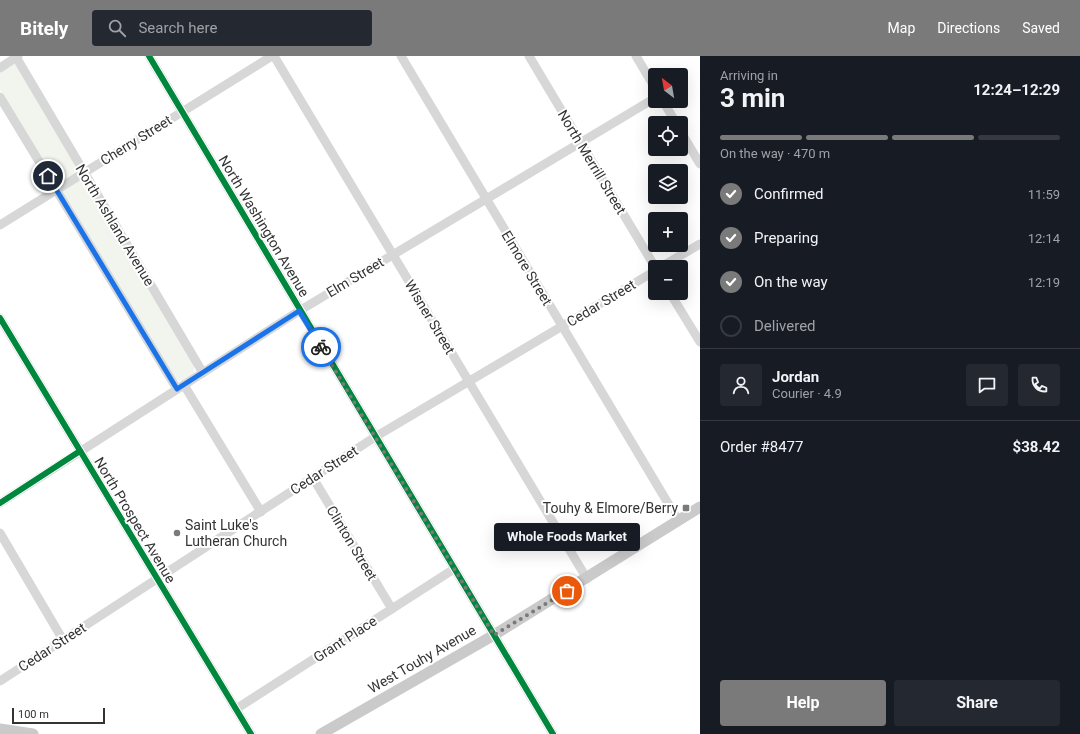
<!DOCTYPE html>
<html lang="en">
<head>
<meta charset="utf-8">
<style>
	body { margin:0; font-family:Roboto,sans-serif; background:#242831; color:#f1f3f6; height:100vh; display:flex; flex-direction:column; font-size:15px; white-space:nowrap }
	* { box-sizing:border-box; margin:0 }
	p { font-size:13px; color:#9ea1a6 }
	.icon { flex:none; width:22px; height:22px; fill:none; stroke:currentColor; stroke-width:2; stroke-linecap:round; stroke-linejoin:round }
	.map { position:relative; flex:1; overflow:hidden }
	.details { display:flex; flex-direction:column; background:#171b24; width:380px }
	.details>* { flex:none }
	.needle { width:26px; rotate:329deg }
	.buttons { position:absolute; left:648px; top:12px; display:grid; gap:8px }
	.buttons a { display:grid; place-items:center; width:40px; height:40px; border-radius:4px; background:#171b24; box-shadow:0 4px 16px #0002; font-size:20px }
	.scale { position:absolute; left:12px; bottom:10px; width:93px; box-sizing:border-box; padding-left:4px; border:2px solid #333; border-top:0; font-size:11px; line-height:14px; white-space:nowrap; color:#333; -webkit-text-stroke:3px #fff; paint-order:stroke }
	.pin { position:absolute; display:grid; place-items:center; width:34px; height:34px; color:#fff; margin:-17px; border:2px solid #fff; border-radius:50%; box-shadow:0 1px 4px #0007 }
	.courier { position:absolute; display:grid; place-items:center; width:40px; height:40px; margin:-20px; border:3px solid #1a73e8; border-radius:50%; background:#fff; color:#222; box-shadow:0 1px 5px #0007 }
	.bubble { position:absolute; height:28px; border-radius:4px; background:#171b24; box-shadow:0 4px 16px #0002; font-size:13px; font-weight:700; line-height:28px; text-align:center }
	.headline em { font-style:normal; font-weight:700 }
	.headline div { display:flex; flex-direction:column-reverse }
	.headline { display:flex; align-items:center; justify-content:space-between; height:68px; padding:0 20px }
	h1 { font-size:26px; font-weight:700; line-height:30px }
	.bar { display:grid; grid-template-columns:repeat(4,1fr); gap:6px 4px; align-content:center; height:48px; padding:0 20px }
	.bar i { height:5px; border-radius:3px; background:#363941 }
	.bar .active { background:#7a7a7a }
	.bar p { grid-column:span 4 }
	.line { display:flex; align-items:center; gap:10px; padding:0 20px; border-top:1px solid #363941 }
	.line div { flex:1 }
	.round { display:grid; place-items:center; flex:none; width:42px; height:42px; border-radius:4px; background:#242831 }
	ol { padding:0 20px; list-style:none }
	li { display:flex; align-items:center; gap:12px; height:44px }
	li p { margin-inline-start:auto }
	li .icon { padding:4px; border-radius:50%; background:#7a7a7a; color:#fff; stroke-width:4 }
	li:last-child { color:#9ea1a6 }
	li i { width:22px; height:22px; border:2px solid #363941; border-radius:50% }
	.primary-button { display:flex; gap:8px; margin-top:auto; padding:8px 20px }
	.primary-button a { flex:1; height:46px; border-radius:4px; background:#7a7a7a; color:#fff; font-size:16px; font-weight:700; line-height:46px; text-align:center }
	.primary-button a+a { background:#242831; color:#f1f3f6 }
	header { display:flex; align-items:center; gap:24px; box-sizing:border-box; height:56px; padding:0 20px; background:#7a7a7a; color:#fff }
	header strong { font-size:19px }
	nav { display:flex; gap:22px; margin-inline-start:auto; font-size:14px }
	.search { width:280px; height:36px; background:#242831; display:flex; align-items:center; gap:10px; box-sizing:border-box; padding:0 14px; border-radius:4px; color:#9ea1a6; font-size:15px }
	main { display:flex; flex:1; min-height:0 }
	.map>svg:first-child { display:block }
	.park { fill:#f1f5ed }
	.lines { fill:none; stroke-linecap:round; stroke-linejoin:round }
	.minor { stroke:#d7d7d7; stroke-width:9 }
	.major { stroke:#cacaca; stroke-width:11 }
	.cycleway-casing { stroke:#fff; stroke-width:8 }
	.cycleway { stroke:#00873e; stroke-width:6 }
	.done { stroke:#7a7a7a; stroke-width:4; stroke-dasharray:0 7.2 }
	.route { stroke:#1a73e8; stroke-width:5 }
	.poi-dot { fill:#7a7a7a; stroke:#fff; stroke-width:1.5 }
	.labels { text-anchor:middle; stroke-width:4; stroke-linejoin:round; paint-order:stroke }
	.street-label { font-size:14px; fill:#333; stroke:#fff }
	.poi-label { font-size:14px; fill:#333; stroke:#fff; text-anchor:end }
</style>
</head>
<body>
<header>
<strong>Bitely</strong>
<div class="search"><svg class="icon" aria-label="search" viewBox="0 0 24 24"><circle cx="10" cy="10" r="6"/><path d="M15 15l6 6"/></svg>Search here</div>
<nav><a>Map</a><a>Directions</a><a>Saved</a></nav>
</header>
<main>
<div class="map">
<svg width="700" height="678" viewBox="0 0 700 678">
	<rect width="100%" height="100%" fill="#fff"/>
	<!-- park -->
	<path class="park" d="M15 8 194 309V317L183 325 177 324 172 319 0 34V16L11 9Z"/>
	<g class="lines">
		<!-- minor -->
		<g class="minor">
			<path d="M149 0 553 678"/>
			<path d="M274 0 587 523"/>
			<path d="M401 0 678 464"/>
			<path d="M529 0 655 211"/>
			<path d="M636 0 655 32"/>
			<path d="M16 1 203 317"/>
			<path d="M0 12 18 0"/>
			<path d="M0 41 177 333"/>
			<path d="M663 45 676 67"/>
			<path d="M681 76 700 108"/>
			<path d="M0 169 272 0"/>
			<path d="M661 211 700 188"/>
			<path d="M670 237 700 286"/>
			<path d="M0 262 251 678"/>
			<path d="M184 329 261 456"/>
			<path d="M313 422 392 553"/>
			<path d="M0 447 299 255 655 42"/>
			<path d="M0 477 63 584"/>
			<path d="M0 625 375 381 655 215"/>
			<path d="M236 653 454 513"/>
		</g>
		<!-- major -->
		<g class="major">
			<path d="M0 673 33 678"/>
			<path d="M321 678 494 579 700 451"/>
		</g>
		<defs>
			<g id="cycleway">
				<path d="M149 0 553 678"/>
				<path d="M0 262 251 678"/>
				<path d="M0 447 80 395"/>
			</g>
		</defs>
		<!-- cycleway casing -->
		<use href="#cycleway" class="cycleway-casing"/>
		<!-- cycleway -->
		<use href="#cycleway" class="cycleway"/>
	</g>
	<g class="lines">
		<!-- done -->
		<path class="done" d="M321 291 494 579 567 535"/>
		<!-- route -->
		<path class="route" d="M48 120 177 333 299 255 321 291"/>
	</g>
	<!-- markers -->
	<g class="poi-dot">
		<rect x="682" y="448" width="8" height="8" rx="2"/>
		<circle cx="177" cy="477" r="4"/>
	</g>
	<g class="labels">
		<!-- street labels -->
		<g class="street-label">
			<text transform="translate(136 84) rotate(-32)" y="5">Cherry Street</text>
			<text transform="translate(592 106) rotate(59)" y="5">North Merrill Street</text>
			<text transform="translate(115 169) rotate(59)" y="5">North Ashland Avenue</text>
			<text transform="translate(264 170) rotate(59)" y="5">North Washington Avenue</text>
			<text transform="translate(527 212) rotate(59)" y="5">Elmore Street</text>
			<text transform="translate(355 221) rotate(-31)" y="5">Elm Street</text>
			<text transform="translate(601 247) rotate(-31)" y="5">Cedar Street</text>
			<text transform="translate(430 261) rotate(59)" y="5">Wisner Street</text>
			<text transform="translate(324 414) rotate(-33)" y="5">Cedar Street</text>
			<text transform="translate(135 464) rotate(59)" y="5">North Prospect Avenue</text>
			<text transform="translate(352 487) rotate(59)" y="5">Clinton Street</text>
			<text transform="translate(345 583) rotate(-33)" y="5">Grant Place</text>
			<text transform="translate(52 591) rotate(-33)" y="5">Cedar Street</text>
			<text transform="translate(422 603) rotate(-30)" y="5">West Touhy Avenue</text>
		</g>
		<!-- poi labels -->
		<g class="poi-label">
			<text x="678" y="457">Touhy &amp; Elmore/Berry</text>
			<text x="185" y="474" text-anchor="start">Saint Luke's<tspan x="185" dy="16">Lutheran Church</tspan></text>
		</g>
	</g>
</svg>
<div class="buttons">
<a><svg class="needle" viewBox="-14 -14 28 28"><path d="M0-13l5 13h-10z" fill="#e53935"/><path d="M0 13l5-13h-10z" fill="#9ea1a6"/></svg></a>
<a><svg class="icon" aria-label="locate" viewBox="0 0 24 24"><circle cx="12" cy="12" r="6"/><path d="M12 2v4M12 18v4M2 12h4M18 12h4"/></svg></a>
<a><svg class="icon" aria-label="layers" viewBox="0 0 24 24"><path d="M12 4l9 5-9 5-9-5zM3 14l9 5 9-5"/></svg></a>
<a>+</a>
<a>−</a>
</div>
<div class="scale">100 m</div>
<div class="pin" style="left:567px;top:535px;background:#ea580c"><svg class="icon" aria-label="bag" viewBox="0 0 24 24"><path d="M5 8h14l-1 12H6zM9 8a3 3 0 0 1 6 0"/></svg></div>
<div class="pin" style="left:48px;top:120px;background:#1f2937"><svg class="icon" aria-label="home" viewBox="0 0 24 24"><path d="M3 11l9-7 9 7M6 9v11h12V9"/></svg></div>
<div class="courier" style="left:321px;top:291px"><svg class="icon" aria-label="bike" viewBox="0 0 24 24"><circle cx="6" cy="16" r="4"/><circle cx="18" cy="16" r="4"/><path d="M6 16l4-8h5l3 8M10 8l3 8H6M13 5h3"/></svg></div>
<div class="bubble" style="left:494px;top:467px;width:146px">Whole Foods Market</div>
</div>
<section class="details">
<div class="headline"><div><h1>3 min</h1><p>Arriving in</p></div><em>12:24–12:29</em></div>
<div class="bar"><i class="active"></i><i class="active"></i><i class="active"></i><i></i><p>On the way · 470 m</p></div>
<ol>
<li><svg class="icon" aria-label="check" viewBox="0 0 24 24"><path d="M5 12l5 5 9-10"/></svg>Confirmed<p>11:59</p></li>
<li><svg class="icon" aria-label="check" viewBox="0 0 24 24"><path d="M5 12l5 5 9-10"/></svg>Preparing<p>12:14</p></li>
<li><svg class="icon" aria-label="check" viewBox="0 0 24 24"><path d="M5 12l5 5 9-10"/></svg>On the way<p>12:19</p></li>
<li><i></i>Delivered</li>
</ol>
<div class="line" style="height:72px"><a class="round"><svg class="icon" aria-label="person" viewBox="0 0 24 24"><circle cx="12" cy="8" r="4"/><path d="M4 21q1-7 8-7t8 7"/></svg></a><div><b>Jordan</b><p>Courier · 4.9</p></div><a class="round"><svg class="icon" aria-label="chat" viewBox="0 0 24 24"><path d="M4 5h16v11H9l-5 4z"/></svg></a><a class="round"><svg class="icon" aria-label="phone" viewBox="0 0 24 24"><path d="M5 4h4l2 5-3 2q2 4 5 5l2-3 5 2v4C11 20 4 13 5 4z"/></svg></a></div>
<div class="line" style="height:52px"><div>Order #8477</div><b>$38.42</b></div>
<div class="primary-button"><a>Help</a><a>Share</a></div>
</section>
</main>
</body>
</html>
